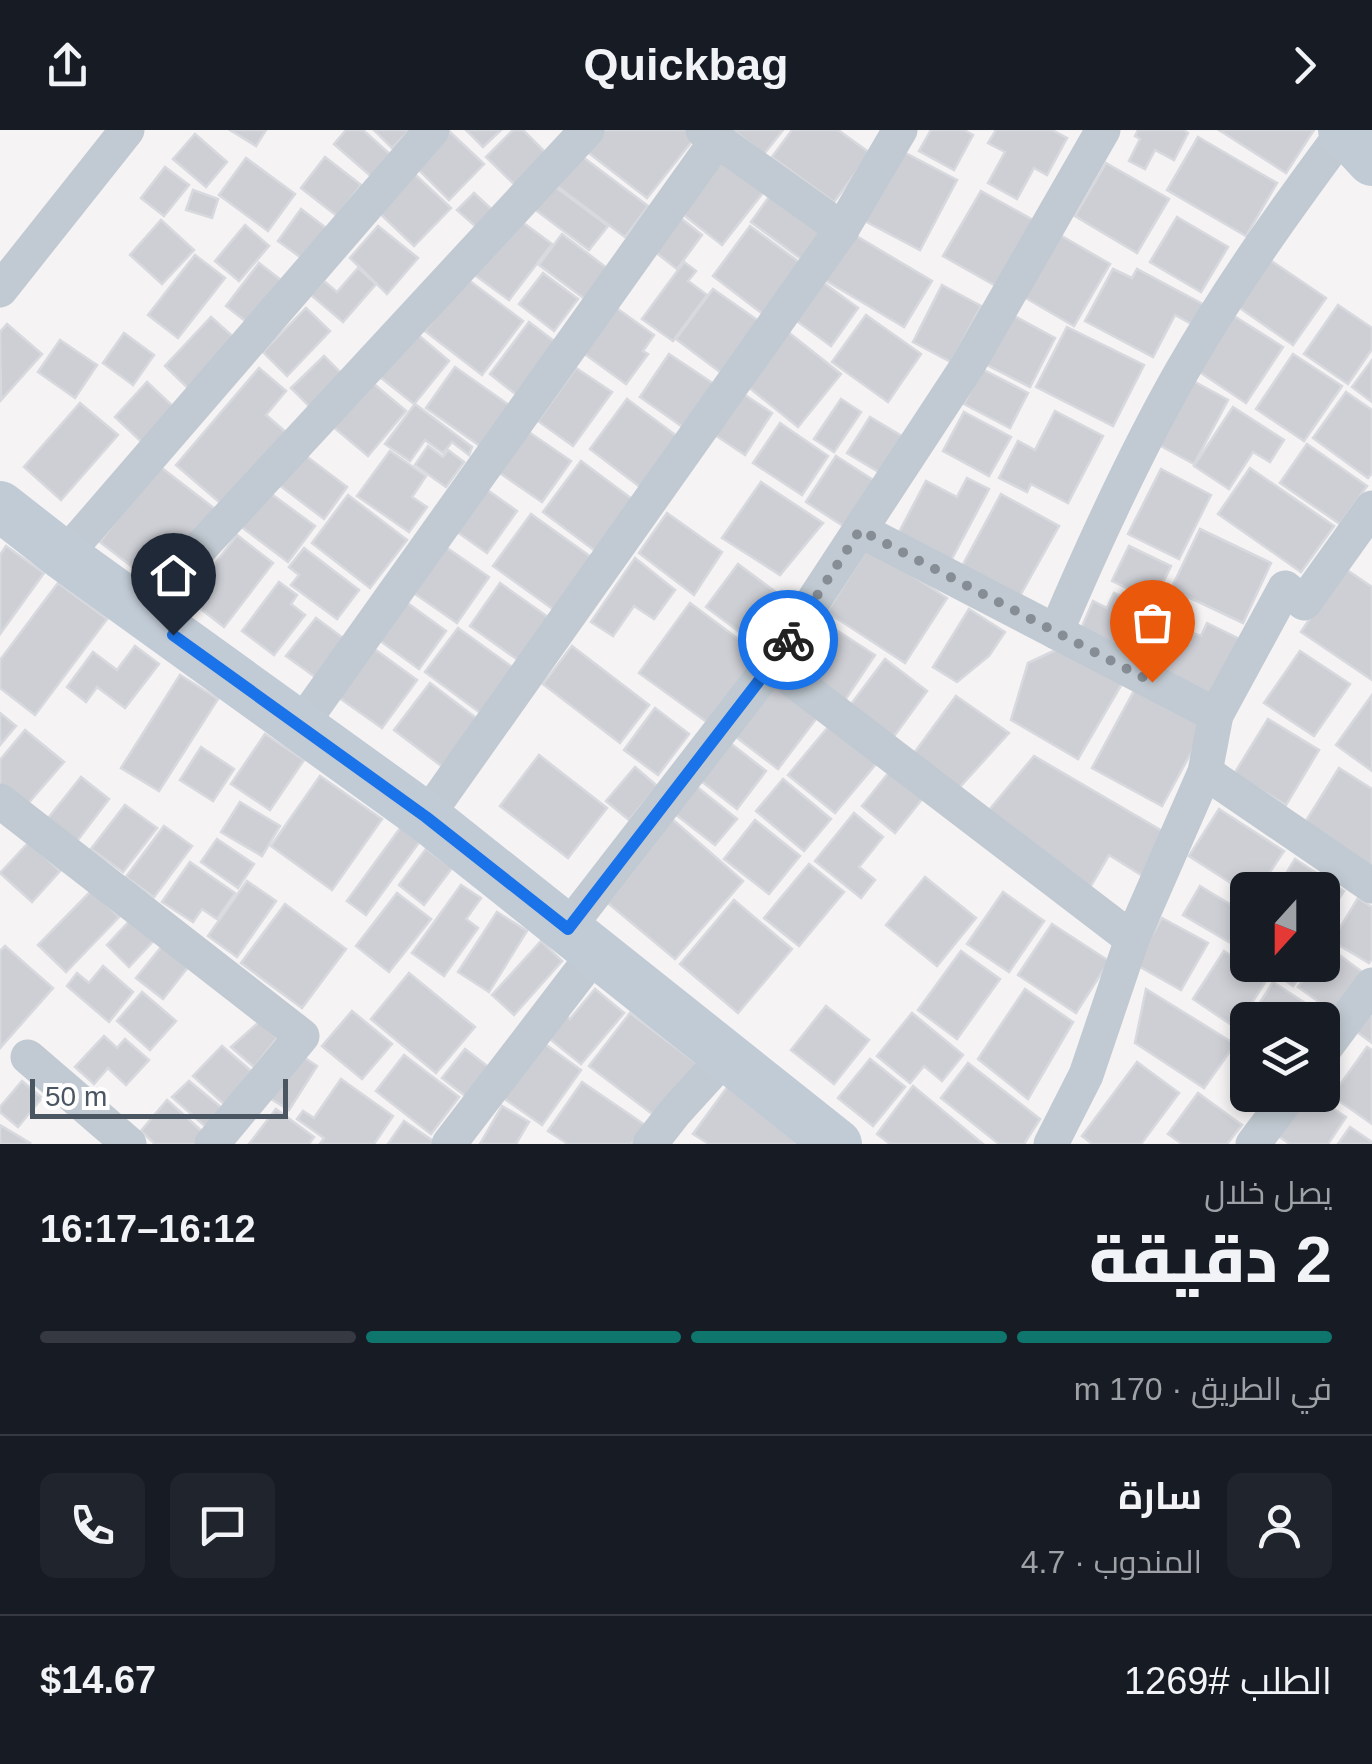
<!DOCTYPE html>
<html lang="ar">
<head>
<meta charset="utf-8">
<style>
	body { margin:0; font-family:Helvetica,Cairo,sans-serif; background:#20242c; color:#f1f3f6; direction:rtl; height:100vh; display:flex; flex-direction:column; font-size:38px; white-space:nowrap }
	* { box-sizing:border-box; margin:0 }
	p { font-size:32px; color:#9ea1a6 }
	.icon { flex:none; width:55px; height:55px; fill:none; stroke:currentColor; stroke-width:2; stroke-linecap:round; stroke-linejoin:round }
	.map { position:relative; height:1014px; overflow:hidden; direction:ltr }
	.sheet { display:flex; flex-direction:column; background:#171b24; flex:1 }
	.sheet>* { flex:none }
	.needle { width:65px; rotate:201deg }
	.buttons { position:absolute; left:1230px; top:742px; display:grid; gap:20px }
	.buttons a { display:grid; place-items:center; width:110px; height:110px; border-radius:15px; background:#171b24; box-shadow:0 5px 15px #0003; font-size:50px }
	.scale { position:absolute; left:30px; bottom:25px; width:258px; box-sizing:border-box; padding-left:10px; border:5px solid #4a5661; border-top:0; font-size:28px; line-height:35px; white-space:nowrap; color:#4a5661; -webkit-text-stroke:8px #fff; paint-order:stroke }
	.pin { position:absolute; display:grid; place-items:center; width:85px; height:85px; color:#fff; margin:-102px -42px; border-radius:50% 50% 50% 0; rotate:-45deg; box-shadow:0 0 10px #0007 }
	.pin .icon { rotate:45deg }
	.courier { position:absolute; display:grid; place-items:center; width:100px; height:100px; margin:-50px; border:8px solid #1a73e8; border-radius:50%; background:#fff; color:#222; box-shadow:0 2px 12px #0007 }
	.overview em { font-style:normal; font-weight:800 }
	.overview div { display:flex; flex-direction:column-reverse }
	.overview { display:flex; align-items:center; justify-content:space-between; height:170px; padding:0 40px }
	h1 { font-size:65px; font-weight:800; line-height:75px }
	.bar { display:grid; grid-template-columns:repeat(4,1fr); gap:15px 10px; align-content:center; height:120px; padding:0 40px }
	.bar i { height:12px; border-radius:8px; background:#363941 }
	.bar .current { background:#0f766e }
	.bar p { grid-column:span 4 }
	.line { display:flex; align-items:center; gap:25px; padding:0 40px; border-top:2px solid #363941 }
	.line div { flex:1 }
	.round { display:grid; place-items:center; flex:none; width:105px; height:105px; border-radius:15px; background:#20242c }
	header { display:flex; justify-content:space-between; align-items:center; height:130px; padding:0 40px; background:#171b24; font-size:45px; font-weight:800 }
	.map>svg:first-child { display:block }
	.building { fill:#cdcfd5; stroke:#d7d9de; stroke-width:2.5 }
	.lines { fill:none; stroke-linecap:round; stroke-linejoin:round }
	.street { stroke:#c1cad2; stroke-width:35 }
	.secondary { stroke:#c1cbd6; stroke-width:50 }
	.done { stroke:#868d94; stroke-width:10; stroke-dasharray:0 18 }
	.route { stroke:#1a73e8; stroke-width:12 }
</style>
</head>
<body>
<header><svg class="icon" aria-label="forward" viewBox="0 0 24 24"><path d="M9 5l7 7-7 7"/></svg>Quickbag<svg class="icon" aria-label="share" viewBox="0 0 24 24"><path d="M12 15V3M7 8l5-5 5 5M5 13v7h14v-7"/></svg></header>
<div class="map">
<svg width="1372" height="1014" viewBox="0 0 1372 1014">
	<rect width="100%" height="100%" fill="#f5f3f3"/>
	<!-- building -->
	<g class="building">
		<path d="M230 0H266L256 16Z"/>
		<path d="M346 0H363L392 26 373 48 334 14Z"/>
		<path d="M374 0H410L392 18Z"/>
		<path d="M466 0H501L483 17Z"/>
		<path d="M513 0H523L552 29 520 60 486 27Z"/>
		<path d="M600 0H691L697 5 647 68 585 20Z"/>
		<path d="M733 0H783L764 24Z"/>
		<path d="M792 0H838L870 23 834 72 772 27Z"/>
		<path d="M931 0H964L973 5 954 40 919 21Z"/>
		<path d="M996 0H1052L1067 8 1047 45 1034 38 1017 69 988 53 1005 22 988 13Z"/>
		<path d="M1138 0H1183L1188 3 1174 30 1155 20 1145 39 1129 31 1140 9 1135 6Z"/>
		<path d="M1219 0H1314L1286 43Z"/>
		<path d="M450 2 484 34 449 70 416 37Z"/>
		<path d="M195 4 227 32 206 57 173 29Z"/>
		<path d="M1198 7 1277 53 1246 106 1167 60Z"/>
		<path d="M898 19 957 50 920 120 861 89Z"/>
		<path d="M728 21 769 55 722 115 680 82Z"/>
		<path d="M580 25 648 76 625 107 557 56Z"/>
		<path d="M325 27 361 55 337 86 301 58Z"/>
		<path d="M246 28 295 64 268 101 219 65Z"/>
		<path d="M1106 33 1169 69 1137 123 1075 86Z"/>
		<path d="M165 37 189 55 164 86 141 68Z"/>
		<path d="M408 38 451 78 414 116 372 76Z"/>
		<path d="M550 53 608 96 589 120 533 78Z"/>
		<path d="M193 60 218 69 212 88 186 80Z"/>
		<path d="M774 60 831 102 808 134 751 92Z"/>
		<path d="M981 61 1033 90 996 156 943 126Z"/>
		<path d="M474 63 499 86 483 103 457 80Z"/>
		<path d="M301 79 330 101 307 132 278 111Z"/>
		<path d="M672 81 702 105 677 139 645 114Z"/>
		<path d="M514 86 552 114 509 170 472 143Z"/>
		<path d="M1177 87 1228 117 1201 162 1150 132Z"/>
		<path d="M161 90 194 120 162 154 130 125Z"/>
		<path d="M245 95 269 116 239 151 215 131Z"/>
		<path d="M378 96 418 128 387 164 350 128Z"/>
		<path d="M750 96 806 137 768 188 713 146Z"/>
		<path d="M848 101 932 151 904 197 820 147Z"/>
		<path d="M1053 101 1110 134 1074 196 1017 163Z"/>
		<path d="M562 104 616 145 593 175 539 135Z"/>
		<path d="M195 125 225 148 178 208 148 185Z"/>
		<path d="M1270 130 1326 168 1293 215 1237 176Z"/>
		<path d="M684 132 696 141 688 151 707 165 673 211 642 189Z"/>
		<path d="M259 133 286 154 253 197 226 176Z"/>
		<path d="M358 138 376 154 343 192 311 165 324 151 337 162Z"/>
		<path d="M1113 139 1132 148 1137 139 1210 178 1199 198 1175 185 1153 227 1085 191Z"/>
		<path d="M543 143 578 169 554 201 519 174Z"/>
		<path d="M813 145 858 178 831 216 786 183Z"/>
		<path d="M466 148 523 191 482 245 425 201Z"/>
		<path d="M942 155 981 176 951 232 913 212Z"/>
		<path d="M713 159 763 194 724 245 676 209Z"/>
		<path d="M1338 175 1372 198V219L1348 254 1304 224Z"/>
		<path d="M615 177 654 205 643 221 648 224 626 254 582 222Z"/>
		<path d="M306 178 330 201 287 246 263 222Z"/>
		<path d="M1005 181 1055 208 1030 257 979 231Z"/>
		<path d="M866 185 921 224 888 272 832 232Z"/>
		<path d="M1234 186 1283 217 1246 273 1198 241Z"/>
		<path d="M211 187 239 212 192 262 165 236Z"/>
		<path d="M529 192 558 214 519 267 490 244Z"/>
		<path d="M7 194 42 224 1 270 0 202Z"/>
		<path d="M1067 197 1144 235 1113 296 1036 257Z"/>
		<path d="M783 198 841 244 798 297 741 251Z"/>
		<path d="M411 199 449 231 414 274 375 243Z"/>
		<path d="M124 203 154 225 133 255 103 233Z"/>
		<path d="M60 210 97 235 75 268 38 242Z"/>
		<path d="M669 224 717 256 687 300 640 267Z"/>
		<path d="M1293 224 1342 256 1304 311 1256 279Z"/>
		<path d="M324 226 343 245 311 278 291 258Z"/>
		<path d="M1372 230V272L1352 257Z"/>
		<path d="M455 237 509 275 480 316 426 278Z"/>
		<path d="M259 238 286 261 266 285 288 304 225 377 176 335Z"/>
		<path d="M576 238 612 262 573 316 538 291Z"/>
		<path d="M982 239 1028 263 1010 298 964 274Z"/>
		<path d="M1186 247 1228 270 1194 334 1152 311Z"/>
		<path d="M368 249 406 281 368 326 330 294Z"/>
		<path d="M147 252 179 282 147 317 115 287Z"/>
		<path d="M1346 262 1372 280V343L1368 348 1313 308Z"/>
		<path d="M742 263 772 283 745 325 715 305Z"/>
		<path d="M627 269 682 310 644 360 590 319Z"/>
		<path d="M841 269 861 282 834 322 814 309Z"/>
		<path d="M80 273 118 305 61 370 24 337Z"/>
		<path d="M415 274 472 317 469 325 452 312 443 323 425 310 410 331 385 314Z"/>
		<path d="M1233 277 1284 310 1270 332 1253 322 1229 359 1194 336Z"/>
		<path d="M1055 281 1103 306 1068 373 1031 354 1027 362 999 348 1018 311 1035 320Z"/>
		<path d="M964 282 1011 307 989 346 943 321Z"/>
		<path d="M870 287 905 308 882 344 847 323Z"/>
		<path d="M780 293 828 326 802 365 753 333Z"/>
		<path d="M520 296 571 331 542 372 491 337Z"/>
		<path d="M1307 314 1367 356 1340 394 1280 353Z"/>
		<path d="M428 316 443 327 448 320 464 332 446 357 415 335Z"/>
		<path d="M390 321 426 346 412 367 427 377 409 402 357 366Z"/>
		<path d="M302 323 347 357 324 389 278 354Z"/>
		<path d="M836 326 878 353 848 399 806 372Z"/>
		<path d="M581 331 636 372 598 423 543 382Z"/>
		<path d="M158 335 215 379 157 456 100 412Z"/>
		<path d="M1250 338 1334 396 1301 442 1218 384Z"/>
		<path d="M1161 339 1211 365 1179 429 1128 404Z"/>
		<path d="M967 348 989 359 948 436 896 408 926 351 957 367Z"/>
		<path d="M761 352 823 393 780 445 722 408Z"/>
		<path d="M483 357 517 381 487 423 453 399Z"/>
		<path d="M266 360 315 396 288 432 239 395Z"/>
		<path d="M1001 364 1059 396 1017 471 960 440Z"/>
		<path d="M348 365 407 410 370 458 312 413Z"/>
		<path d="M667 383 722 422 694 465 639 423Z"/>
		<path d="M531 384 598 432 561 485 493 436Z"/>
		<path d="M1200 399 1271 433 1243 493 1171 459Z"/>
		<path d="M237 405 273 433 224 497 188 469Z"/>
		<path d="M437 411 489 447 457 493 405 457Z"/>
		<path d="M6 416 44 443 0 504V425Z"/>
		<path d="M1129 416 1171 436 1154 471 1112 451Z"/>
		<path d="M868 417 947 468 905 533 827 482Z"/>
		<path d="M304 418 359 460 337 489 291 455 299 445 289 437Z"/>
		<path d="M635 428 675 460 654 489 634 476 613 506 591 492Z"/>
		<path d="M738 434 797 478 765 521 706 477Z"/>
		<path d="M1344 438 1372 457V550L1301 502Z"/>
		<path d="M279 452 297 465 291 474 305 485 274 525 242 501Z"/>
		<path d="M58 453 107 489 35 585 0 558V530Z"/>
		<path d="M500 453 555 492 525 535 470 496Z"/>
		<path d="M1114 463 1134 472 1115 514 1081 499 1093 471 1107 478Z"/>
		<path d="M402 469 446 501 419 539 375 507Z"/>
		<path d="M690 473 761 526 711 595 639 543Z"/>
		<path d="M969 479 1005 502 989 526 957 552 933 537Z"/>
		<path d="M316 488 347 511 318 549 286 526Z"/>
		<path d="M1138 490 1172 507 1155 541 1121 524Z"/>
		<path d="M1207 493 1248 513 1218 573 1160 544 1178 508 1189 512 1193 503 1201 506Z"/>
		<path d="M827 494 875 525 843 573 795 541Z"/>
		<path d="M458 498 519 542 486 587 425 542Z"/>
		<path d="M135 516 159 534 125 578 97 557 86 572 67 557 93 522 117 540Z"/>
		<path d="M572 516 649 575 620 613 543 554Z"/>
		<path d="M373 518 417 550 382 598 338 567Z"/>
		<path d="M1058 519 1123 552 1078 629 1011 590 1028 533Z"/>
		<path d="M1300 521 1350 554 1314 606 1264 573Z"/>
		<path d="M885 529 927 561 892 609 849 577Z"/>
		<path d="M180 545 218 569 159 661 121 638Z"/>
		<path d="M776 547 822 581 778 639 732 604Z"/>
		<path d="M430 553 480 591 444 638 394 600Z"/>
		<path d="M1135 559 1205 597 1162 676 1092 638Z"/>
		<path d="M1372 565V641L1336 615Z"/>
		<path d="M956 566 1009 603 958 659 912 626Z"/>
		<path d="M655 578 689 604 658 645 624 620Z"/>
		<path d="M0 583 16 596 0 615Z"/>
		<path d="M1268 589 1319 620 1286 675 1234 644Z"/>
		<path d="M834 590 881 628 835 683 788 645Z"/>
		<path d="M25 600 64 632 25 677 0 656V630Z"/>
		<path d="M265 604 304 630 270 680 231 654Z"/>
		<path d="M725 609 766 641 737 679 696 647Z"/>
		<path d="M201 617 234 639 213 671 180 650Z"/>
		<path d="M539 625 607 678 568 728 500 676Z"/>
		<path d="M1034 626 1169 705 1146 748 1109 725 1088 761 985 685Z"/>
		<path d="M894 636 927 663 895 703 862 676Z"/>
		<path d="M635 637 657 656 629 690 606 671Z"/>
		<path d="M1339 638 1372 659V737L1304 694Z"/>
		<path d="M320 646 382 689 332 760 271 716Z"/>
		<path d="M81 647 109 669 74 715 45 692Z"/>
		<path d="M783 649 831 689 804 721 756 681Z"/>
		<path d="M692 653 737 689 715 715 670 680Z"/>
		<path d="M240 672 280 696 262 726 221 702Z"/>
		<path d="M125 675 157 698 123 742 91 719Z"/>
		<path d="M1219 679 1284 721 1258 760H1248V764L1189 726Z"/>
		<path d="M854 683 883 707 859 737 875 750 861 768 815 731Z"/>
		<path d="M672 689 743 751 675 829 608 773Z"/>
		<path d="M755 690 800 726 769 764 724 729Z"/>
		<path d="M164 696 192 716 154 767 126 747Z"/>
		<path d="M401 697 420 711 366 785 347 771Z"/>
		<path d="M217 709 254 734 238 758 201 732Z"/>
		<path d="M29 712 60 741 32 772 0 743Z"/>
		<path d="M426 719 452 738 424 775 399 755Z"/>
		<path d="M1295 729 1344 761 1322 794V760H1276Z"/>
		<path d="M190 732 235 763 217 789 202 779 193 792 162 772Z"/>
		<path d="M809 734 844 762 799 816 764 788Z"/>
		<path d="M925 747 976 788 937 836 886 795Z"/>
		<path d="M247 751 276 771 237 827 208 806Z"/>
		<path d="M461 755 481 768 466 789 478 798 444 846 412 823Z"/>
		<path d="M1200 756 1246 784 1229 812 1183 785Z"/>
		<path d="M92 760 119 787 66 842 38 815Z"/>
		<path d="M1003 762 1044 791 1009 842 967 814Z"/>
		<path d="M397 763 431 789 389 842 356 816Z"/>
		<path d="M1358 768 1372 777V829L1369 833 1332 811Z"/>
		<path d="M734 770 792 819 738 883 680 834Z"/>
		<path d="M285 774 346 819 302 878 241 833Z"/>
		<path d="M497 782 527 801 489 862 458 842Z"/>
		<path d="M136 784 159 805 129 837 107 815Z"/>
		<path d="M1162 788 1208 813 1181 860 1135 834Z"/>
		<path d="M1052 794 1109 831 1076 883 1018 845Z"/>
		<path d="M166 811 192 832 163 869 136 848Z"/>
		<path d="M541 811 562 831 514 885 492 865Z"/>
		<path d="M5 816 53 858 0 918V821Z"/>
		<path d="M1327 816 1365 844 1336 884 1298 857 1314 835H1322V822Z"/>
		<path d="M961 821 1000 849 957 909 918 880Z"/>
		<path d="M1224 821 1267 849 1236 898 1193 869Z"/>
		<path d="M1264 835H1308L1293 856Z"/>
		<path d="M103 836 133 862 109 892 67 856 77 843 89 853Z"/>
		<path d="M409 843 475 897 436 943 371 889Z"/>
		<path d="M1273 852 1334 892 1322 909V890H1249Z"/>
		<path d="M595 859 624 883 581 934 539 900 557 879 570 889Z"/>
		<path d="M1025 859 1073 892 1028 969 978 929Z"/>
		<path d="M1146 859 1235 914 1204 958 1135 913Z"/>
		<path d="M142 862 176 891 150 920 117 891Z"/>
		<path d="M826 876 869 910 834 954 791 920Z"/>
		<path d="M352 881 392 914 362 949 322 916Z"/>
		<path d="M1372 882V913L1357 902Z"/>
		<path d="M630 883 700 936 659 989 589 936Z"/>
		<path d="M912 883 963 925 942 951 924 936 910 953 877 926Z"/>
		<path d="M259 892 277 908 254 937 231 917Z"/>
		<path d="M104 906 117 918 125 909 149 930 126 955 108 938 94 954 75 937Z"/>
		<path d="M538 909 581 940 542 995 499 965Z"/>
		<path d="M222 916 251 941 225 975 193 946Z"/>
		<path d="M1241 917 1248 921V962L1243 960 1234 930Z"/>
		<path d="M1367 917 1372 920V994L1332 966Z"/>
		<path d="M465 919 491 939 468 968 442 948Z"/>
		<path d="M296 922 317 936 289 980 268 967Z"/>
		<path d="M404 925 459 967 431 1004 376 961Z"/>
		<path d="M870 929 905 957 873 996 838 968Z"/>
		<path d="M1137 932 1179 963 1141 1014H1092L1082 1006Z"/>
		<path d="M968 933 1040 989 1024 1014H999L941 968Z"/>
		<path d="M736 945 811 1014H709L693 1004Z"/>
		<path d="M341 949 393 986 374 1014H320L324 1008 297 989 303 981 314 988Z"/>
		<path d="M22 951 42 968 18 997 0 982V977Z"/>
		<path d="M189 951 222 978 207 998 172 967Z"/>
		<path d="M582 952 645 995 631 1014H568L548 1001Z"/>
		<path d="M913 956 983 1014H890L877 1004Z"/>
		<path d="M1198 963 1242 995 1227 1014H1182L1168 1004Z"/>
		<path d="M1301 965H1313L1346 987 1328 1014H1290L1275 1004Z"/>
		<path d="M167 970 206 1005 199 1014H155L141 1001Z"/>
		<path d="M502 976 529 992 516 1014H480Z"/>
		<path d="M276 979 314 1007 309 1014H249Z"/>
		<path d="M404 991 436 1013 435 1014H388Z"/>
		<path d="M0 995 30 1013 29 1014H0Z"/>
		<path d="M1350 997 1372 1012 1370 1014H1338Z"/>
	</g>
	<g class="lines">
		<!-- street -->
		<g class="street">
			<path d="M703 0 842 99"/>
			<path d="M0 160 127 0"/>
			<path d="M860 400 1216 585"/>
			<path d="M64 426 432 0"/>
			<path d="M141 482 587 0"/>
			<path d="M1056 502C1094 413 1134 325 1182 241 1230 157 1286 79 1344 1"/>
			<path d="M772 534 1132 809"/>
			<path d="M300 596 717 10"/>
			<path d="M1205 642 1372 756"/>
			<path d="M0 671 302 906 212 1014"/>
			<path d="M426 687 842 99 900 0"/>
			<path d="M567 799 772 534 968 235 1103 0"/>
			<path d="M1322 922 1372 855"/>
			<path d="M28 927 129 1014"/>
			<path d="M449 1014 596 822"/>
			<path d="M650 1014 675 982 725 927"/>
			<path d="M1051 1014 1086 945 1132 809 1205 642 1216 585 1285 458 1304 473 1372 378"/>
			<path d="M1253 1014 1290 965"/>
		</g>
		<!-- secondary -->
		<g class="secondary">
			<path d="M1343 0 1372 31"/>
			<path d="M0 376 64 426 426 687 837 1014"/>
		</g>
	</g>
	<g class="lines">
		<!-- done -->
		<path class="done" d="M788 510 860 400 1152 552"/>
		<!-- route -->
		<path class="route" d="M173 505 426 687 568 799 772 534 788 510"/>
	</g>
</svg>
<div class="buttons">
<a><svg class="needle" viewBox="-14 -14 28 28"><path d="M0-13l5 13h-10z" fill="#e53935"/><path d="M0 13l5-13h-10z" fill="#9ea1a6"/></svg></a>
<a><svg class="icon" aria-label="layers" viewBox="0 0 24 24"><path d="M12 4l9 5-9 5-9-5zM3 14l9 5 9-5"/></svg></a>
</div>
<div class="scale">50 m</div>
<div class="pin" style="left:1152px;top:552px;background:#ea580c"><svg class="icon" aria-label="bag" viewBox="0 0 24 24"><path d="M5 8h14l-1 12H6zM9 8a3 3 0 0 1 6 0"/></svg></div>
<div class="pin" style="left:173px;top:505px;background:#1f2937"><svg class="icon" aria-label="home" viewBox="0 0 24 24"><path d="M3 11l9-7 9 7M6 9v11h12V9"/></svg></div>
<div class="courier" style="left:788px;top:510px"><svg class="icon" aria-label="bike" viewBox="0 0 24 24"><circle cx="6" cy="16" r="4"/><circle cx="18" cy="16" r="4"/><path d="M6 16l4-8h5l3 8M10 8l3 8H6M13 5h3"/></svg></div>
</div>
<section class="sheet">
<div class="overview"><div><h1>2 دقيقة</h1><p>يصل خلال</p></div><em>16:12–16:17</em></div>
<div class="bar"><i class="current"></i><i class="current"></i><i class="current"></i><i></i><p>في الطريق · 170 m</p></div>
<div class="line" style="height:180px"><a class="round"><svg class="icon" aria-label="person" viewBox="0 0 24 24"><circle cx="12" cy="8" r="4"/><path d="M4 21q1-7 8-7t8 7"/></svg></a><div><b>سارة</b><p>المندوب · 4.7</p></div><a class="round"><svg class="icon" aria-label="chat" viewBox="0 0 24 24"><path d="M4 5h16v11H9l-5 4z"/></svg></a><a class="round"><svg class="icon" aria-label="phone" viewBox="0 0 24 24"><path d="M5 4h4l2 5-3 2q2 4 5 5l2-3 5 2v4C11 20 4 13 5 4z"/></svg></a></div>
<div class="line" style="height:130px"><div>الطلب #1269</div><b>$14.67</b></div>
</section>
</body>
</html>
